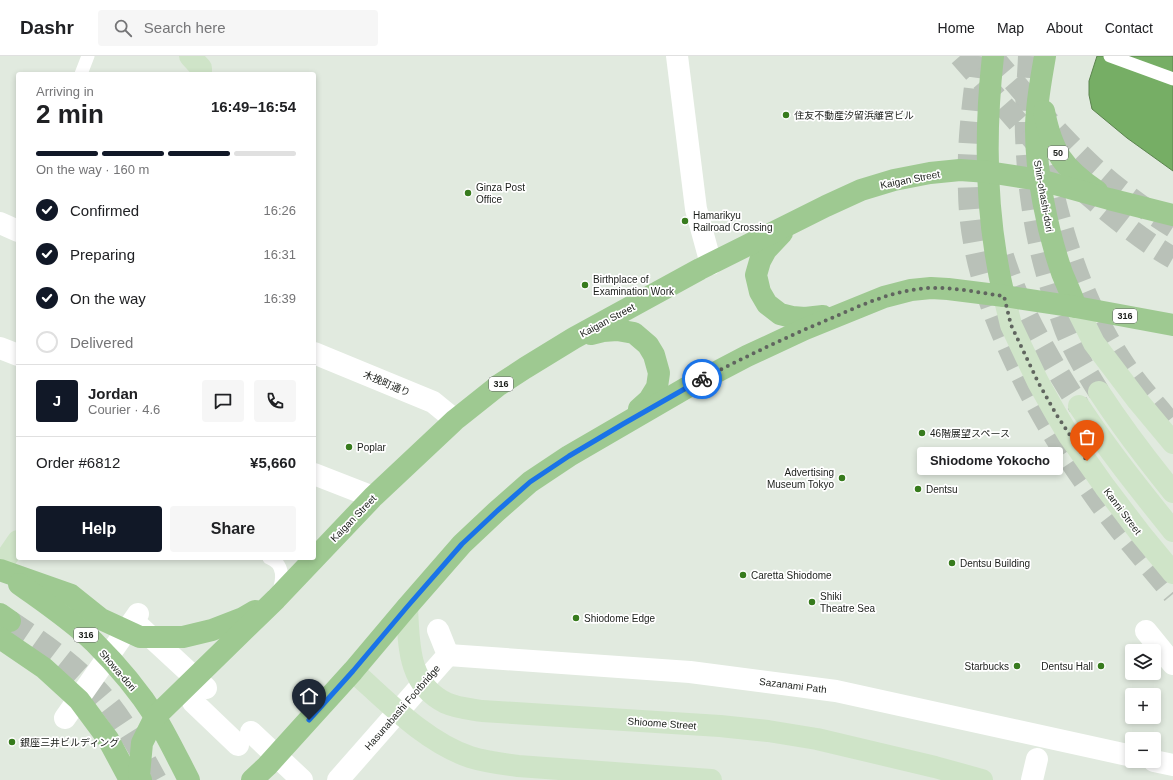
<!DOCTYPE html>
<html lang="en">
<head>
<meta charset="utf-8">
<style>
	body { margin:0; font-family:Arial,"Noto Sans JP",sans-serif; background:#f6f6f6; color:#202124; height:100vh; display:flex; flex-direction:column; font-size:15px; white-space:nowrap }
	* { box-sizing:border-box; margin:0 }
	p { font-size:13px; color:#757577 }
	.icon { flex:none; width:22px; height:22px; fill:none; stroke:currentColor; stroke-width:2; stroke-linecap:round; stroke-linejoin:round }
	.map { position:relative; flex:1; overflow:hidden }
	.panel { position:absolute; left:16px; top:16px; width:300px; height:488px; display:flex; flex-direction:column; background:#fff; border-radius:4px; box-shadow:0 2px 6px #0003 }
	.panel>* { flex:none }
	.buttons { position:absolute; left:1125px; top:588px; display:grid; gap:8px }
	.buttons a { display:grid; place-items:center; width:36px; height:36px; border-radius:4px; background:#fff; box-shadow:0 2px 6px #0003; font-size:20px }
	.pin { position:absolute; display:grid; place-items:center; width:34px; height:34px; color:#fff; margin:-41px -17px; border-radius:50% 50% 50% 0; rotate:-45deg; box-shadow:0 0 4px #0007 }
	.pin .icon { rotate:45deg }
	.courier { position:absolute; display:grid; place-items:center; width:40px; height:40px; margin:-20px; border:3px solid #1a73e8; border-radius:50%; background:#fff; color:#222; box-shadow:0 1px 5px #0007 }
	.bubble { position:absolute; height:28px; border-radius:4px; background:#fff; box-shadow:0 2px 6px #0003; font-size:13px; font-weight:800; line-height:28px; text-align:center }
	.headline em { font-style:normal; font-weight:800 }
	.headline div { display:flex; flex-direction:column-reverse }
	.headline { display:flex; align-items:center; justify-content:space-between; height:68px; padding:0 20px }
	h1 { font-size:26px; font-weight:800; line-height:30px }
	.bar { display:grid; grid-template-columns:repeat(4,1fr); gap:6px 4px; align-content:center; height:48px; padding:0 20px }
	.bar i { height:5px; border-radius:3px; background:#e0e0e0 }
	.bar .current { background:#111827 }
	.bar p { grid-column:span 4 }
	.line { display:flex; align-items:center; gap:10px; padding:0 20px; border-top:1px solid #e0e0e0 }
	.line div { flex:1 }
	.round { display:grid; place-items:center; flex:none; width:42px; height:42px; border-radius:4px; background:#f6f6f6 }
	ol { padding:0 20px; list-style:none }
	li { display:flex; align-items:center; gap:12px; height:44px }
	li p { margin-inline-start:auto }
	li .icon { padding:4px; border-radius:50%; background:#111827; color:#fff; stroke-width:4 }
	li:last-child { color:#757577 }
	li i { width:22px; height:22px; border:2px solid #e0e0e0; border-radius:50% }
	.cta { display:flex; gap:8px; margin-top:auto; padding:8px 20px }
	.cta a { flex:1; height:46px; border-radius:4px; background:#111827; color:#fff; font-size:16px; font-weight:800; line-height:46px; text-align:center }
	.cta a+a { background:#f6f6f6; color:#202124 }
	header { display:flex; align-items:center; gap:24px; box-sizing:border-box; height:56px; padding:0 20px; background:#fff; border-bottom:1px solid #e0e0e0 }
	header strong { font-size:19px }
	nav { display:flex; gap:22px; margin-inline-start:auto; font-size:14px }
	.search { width:280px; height:36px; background:#f6f6f6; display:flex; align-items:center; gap:10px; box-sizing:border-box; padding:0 14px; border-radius:4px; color:#757577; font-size:15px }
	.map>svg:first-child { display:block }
	.water { fill:#76ae65; stroke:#5b834e }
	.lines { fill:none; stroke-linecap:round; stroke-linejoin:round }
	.secondary-tunnel { stroke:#b9c1b8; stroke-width:22; stroke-dasharray:22 11; stroke-linecap:butt }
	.primary-tunnel { stroke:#b9c1b8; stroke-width:22; stroke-dasharray:22 11; stroke-linecap:butt }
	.highway-tunnel { stroke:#b9c1b8; stroke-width:22; stroke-dasharray:22 11; stroke-linecap:butt }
	.lane { stroke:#fff; stroke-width:13 }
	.street { stroke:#fff; stroke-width:22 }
	.secondary { stroke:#cfe4c8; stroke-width:22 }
	.primary { stroke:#9ec991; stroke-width:22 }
	.done { stroke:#60655f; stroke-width:4; stroke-dasharray:0 7.2 }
	.route { stroke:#1a73e8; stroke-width:5 }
	.poi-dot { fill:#377b1d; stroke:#fff; stroke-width:1.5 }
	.labels { text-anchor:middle; stroke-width:3.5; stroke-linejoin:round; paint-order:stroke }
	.shield { fill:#fff; stroke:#5f625f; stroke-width:1 }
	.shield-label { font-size:9px; font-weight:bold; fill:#1b1e1a }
	.poi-label { font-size:10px; fill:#1b1e1a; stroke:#fff; text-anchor:start }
	.street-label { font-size:10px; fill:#1b1e1a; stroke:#fff }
</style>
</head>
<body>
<header>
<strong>Dashr</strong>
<div class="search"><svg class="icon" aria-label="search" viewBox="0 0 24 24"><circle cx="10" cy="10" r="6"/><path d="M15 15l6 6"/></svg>Search here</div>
<nav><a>Home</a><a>Map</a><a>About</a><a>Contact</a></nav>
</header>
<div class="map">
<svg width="1173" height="724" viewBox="0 0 1173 724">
	<rect width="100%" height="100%" fill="#e1eadf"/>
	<!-- water -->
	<path class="water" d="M1097 0H1173V115L1127 82 1092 53 1089 39V25Z"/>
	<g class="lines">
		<!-- secondary-tunnel -->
		<g class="secondary-tunnel">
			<path d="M979 0C973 45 967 90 969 136 970 191 986 242 1009 293 1030 340 1056 386 1087 429 1113 467 1143 502 1173 538"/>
			<path d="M1029 0C1028 26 1025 53 1026 79 1028 136 1037 195 1057 249 1060 258 1063 268 1067 278 1076 298 1087 317 1099 336"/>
			<path d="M1047 110C1062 181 1084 250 1125 310 1139 331 1157 350 1173 370"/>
			<path d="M1003 200C1020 254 1049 303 1079 350"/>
		</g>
		<!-- primary-tunnel -->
		<path class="primary-tunnel" d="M10 565C41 586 72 607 98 635 122 661 139 693 156 724"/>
		<!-- highway-tunnel -->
		<g class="highway-tunnel">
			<path d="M960 0 1044 96"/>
			<path d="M992 0C1023 36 1054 74 1088 106 1114 131 1143 152 1173 171"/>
			<path d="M1081 133C1110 158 1140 183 1173 202"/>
		</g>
		<!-- lane -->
		<g class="lane">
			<path d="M1110 0 1173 23"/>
			<path d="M81 18 88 0"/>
			<path d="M269 502C285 508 283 524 278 537"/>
		</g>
		<!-- street -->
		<g class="street">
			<path d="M677 0 696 153 711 208"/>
			<path d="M0 167 18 175"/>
			<path d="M0 292 18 299"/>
			<path d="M314 297 433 346 455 364"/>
			<path d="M314 418 373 441"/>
			<path d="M140 571 206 632"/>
			<path d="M1146 575 1173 608"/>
			<path d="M448 599 690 616 836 635 1132 700"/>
			<path d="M193 646 238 689"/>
			<path d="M65 662 138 558"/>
			<path d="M251 676 302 724"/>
			<path d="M1154 705 1173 709"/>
			<path d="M338 724 448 599 438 574"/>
			<path d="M1032 724 1037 703"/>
		</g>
		<!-- secondary -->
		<g class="secondary">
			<path d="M190 0 201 12V18"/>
			<path d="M1004 240 1011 269 1038 326 1056 358 1069 380 1105 431 1140 477 1173 517"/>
			<path d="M1076 251 1094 287 1138 345 1173 387"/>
			<path d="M1099 336C1122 371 1147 404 1173 436"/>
			<path d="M1079 350C1108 394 1140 434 1173 475"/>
			<path d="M0 511 18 485"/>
			<path d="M407 551C409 588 407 628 446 647 457 652 470 653 482 655L720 670 768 675 817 683 935 711 982 724"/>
			<path d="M353 615C388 646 425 686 470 701 486 706 502 708 518 710L711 724"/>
		</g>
		<!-- primary -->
		<g class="primary">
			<path d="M993 0C984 81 985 160 1004 240"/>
			<path d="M1045 0C1041 24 1036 48 1036 73 1036 119 1047 174 1062 217 1067 229 1072 240 1076 251"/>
			<path d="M1044 55C1052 96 1063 112 1097 135"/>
			<path d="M782 177 766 194 760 205 756 219 760 236 767 248 780 258 792 261 805 262 823 260"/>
			<path d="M591 278 603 275 617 274 634 277 648 289 654 299 659 317 657 331 649 344 639 353"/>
			<path d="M0 514 71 539 101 563 140 581H183L212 574 243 562 255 555"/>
			<path d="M19 528C44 546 71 564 94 586 116 608 139 635 156 662 168 682 178 703 189 724"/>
			<path d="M0 558 10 565"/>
			<path d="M0 582 44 612 79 644 108 683 130 724"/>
			<path d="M141 724 139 719 142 687 155 661 276 543 373 441 455 364 499 329 525 312 574 282 700 213 826 150 861 134 894 124 930 117 960 114 988 116 1040 124 1109 143 1173 159"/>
			<path d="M252 724 267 710 353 615 407 551 462 488 496 456 530 426 569 400 686 332 747 300 805 273 884 241 911 234 931 232 948 233 1004 240 1076 251 1173 269"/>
		</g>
	</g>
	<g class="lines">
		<!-- done -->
		<path class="done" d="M702 323C745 301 788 280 832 262 863 248 897 233 931 232 955 231 980 237 1004 240L1011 269 1038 326 1056 358 1087 405"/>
		<!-- route -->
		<path class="route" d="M309 664 353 615 407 551 462 488 496 456 530 426 569 400 623 368 702 323"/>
	</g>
	<!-- markers -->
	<g class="poi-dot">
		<circle cx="786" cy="59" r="4"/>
		<circle cx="468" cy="137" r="4"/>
		<circle cx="685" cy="165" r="4"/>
		<circle cx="585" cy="229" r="4"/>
		<circle cx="922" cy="377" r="4"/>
		<circle cx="349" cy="391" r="4"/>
		<circle cx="842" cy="422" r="4"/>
		<circle cx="918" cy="433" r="4"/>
		<circle cx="952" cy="507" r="4"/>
		<circle cx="743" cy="519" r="4"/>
		<circle cx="812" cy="546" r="4"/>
		<circle cx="576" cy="562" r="4"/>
		<circle cx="1017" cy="610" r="4"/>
		<circle cx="1101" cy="610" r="4"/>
		<circle cx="12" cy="686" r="4"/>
	</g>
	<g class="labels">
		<!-- shield labels -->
		<g class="shield">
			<rect x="1048" y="90" width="20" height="14" rx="3"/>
			<rect x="1113" y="253" width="24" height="14" rx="3"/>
			<rect x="489" y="321" width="24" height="14" rx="3"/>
			<rect x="74" y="572" width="24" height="14" rx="3"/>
		</g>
		<g class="shield-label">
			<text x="1058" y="100">50</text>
			<text x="1125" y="263">316</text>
			<text x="501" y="331">316</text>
			<text x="86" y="582">316</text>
		</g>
		<!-- poi labels -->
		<g class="poi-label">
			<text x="794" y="63">住友不動産汐留浜離宮ビル</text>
			<text x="476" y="135">Ginza Post<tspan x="476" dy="12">Office</tspan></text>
			<text x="693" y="163">Hamarikyu<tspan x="693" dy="12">Railroad Crossing</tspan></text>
			<text x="593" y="227">Birthplace of<tspan x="593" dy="12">Examination Work</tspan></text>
			<text x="930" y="381">46階展望スペース</text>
			<text x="357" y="395">Poplar</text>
			<text x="834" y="420" text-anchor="end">Advertising<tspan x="834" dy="12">Museum Tokyo</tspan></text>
			<text x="926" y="437">Dentsu</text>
			<text x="960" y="511">Dentsu Building</text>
			<text x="751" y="523">Caretta Shiodome</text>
			<text x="820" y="544">Shiki<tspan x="820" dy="12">Theatre Sea</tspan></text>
			<text x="584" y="566">Shiodome Edge</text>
			<text x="1009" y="614" text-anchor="end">Starbucks</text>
			<text x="1093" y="614" text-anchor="end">Dentsu Hall</text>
			<text x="20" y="690">銀座三井ビルディング</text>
		</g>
		<!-- street labels -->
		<g class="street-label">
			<text transform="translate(910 123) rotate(-11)" y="4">Kaigan Street</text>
			<text transform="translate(1044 140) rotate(80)" y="4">Shin-ohashi-dori</text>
			<text transform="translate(607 264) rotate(-28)" y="4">Kaigan Street</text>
			<text transform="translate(387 327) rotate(23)" y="4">木挽町通り</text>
			<text transform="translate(1123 455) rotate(53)" y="4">Kanni Street</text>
			<text transform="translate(353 462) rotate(-46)" y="4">Kaigan Street</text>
			<text transform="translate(118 614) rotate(49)" y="4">Showa-dori</text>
			<text transform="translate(793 629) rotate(7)" y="4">Sazanami Path</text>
			<text transform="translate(402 651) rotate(-49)" y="4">Hasunabashi Footbridge</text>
			<text transform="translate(662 667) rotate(4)" y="4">Shioome Street</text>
		</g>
	</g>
</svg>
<div class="buttons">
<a><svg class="icon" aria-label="layers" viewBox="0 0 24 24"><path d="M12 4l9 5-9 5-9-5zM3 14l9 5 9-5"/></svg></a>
<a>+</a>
<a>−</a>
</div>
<div class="pin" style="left:1087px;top:405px;background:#ea580c"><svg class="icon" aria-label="bag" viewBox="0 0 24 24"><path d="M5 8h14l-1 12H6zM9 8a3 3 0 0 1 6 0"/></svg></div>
<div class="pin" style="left:309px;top:664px;background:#1f2937"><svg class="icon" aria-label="home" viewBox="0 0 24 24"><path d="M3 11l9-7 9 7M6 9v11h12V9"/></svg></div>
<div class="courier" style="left:702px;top:323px"><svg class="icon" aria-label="bike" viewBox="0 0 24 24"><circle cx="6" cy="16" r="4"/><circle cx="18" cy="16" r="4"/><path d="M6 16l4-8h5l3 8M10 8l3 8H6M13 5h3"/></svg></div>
<div class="bubble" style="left:917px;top:391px;width:146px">Shiodome Yokocho</div>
<section class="panel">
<div class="headline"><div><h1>2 min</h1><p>Arriving in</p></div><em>16:49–16:54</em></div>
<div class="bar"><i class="current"></i><i class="current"></i><i class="current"></i><i></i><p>On the way · 160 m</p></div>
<ol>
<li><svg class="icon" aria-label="check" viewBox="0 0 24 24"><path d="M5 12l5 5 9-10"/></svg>Confirmed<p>16:26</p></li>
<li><svg class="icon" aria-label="check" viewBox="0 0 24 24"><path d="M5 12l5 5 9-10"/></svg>Preparing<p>16:31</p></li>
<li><svg class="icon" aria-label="check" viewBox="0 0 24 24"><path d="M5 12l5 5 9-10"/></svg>On the way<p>16:39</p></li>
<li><i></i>Delivered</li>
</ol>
<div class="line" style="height:72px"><b class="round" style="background:#111827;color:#fff">J</b><div><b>Jordan</b><p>Courier · 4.6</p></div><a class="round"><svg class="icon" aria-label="chat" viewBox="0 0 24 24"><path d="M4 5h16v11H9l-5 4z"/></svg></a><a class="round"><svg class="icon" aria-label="phone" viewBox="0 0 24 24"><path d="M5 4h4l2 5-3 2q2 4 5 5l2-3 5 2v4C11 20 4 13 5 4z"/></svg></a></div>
<div class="line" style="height:52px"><div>Order #6812</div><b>¥5,660</b></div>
<div class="cta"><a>Help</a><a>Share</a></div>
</section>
</div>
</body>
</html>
